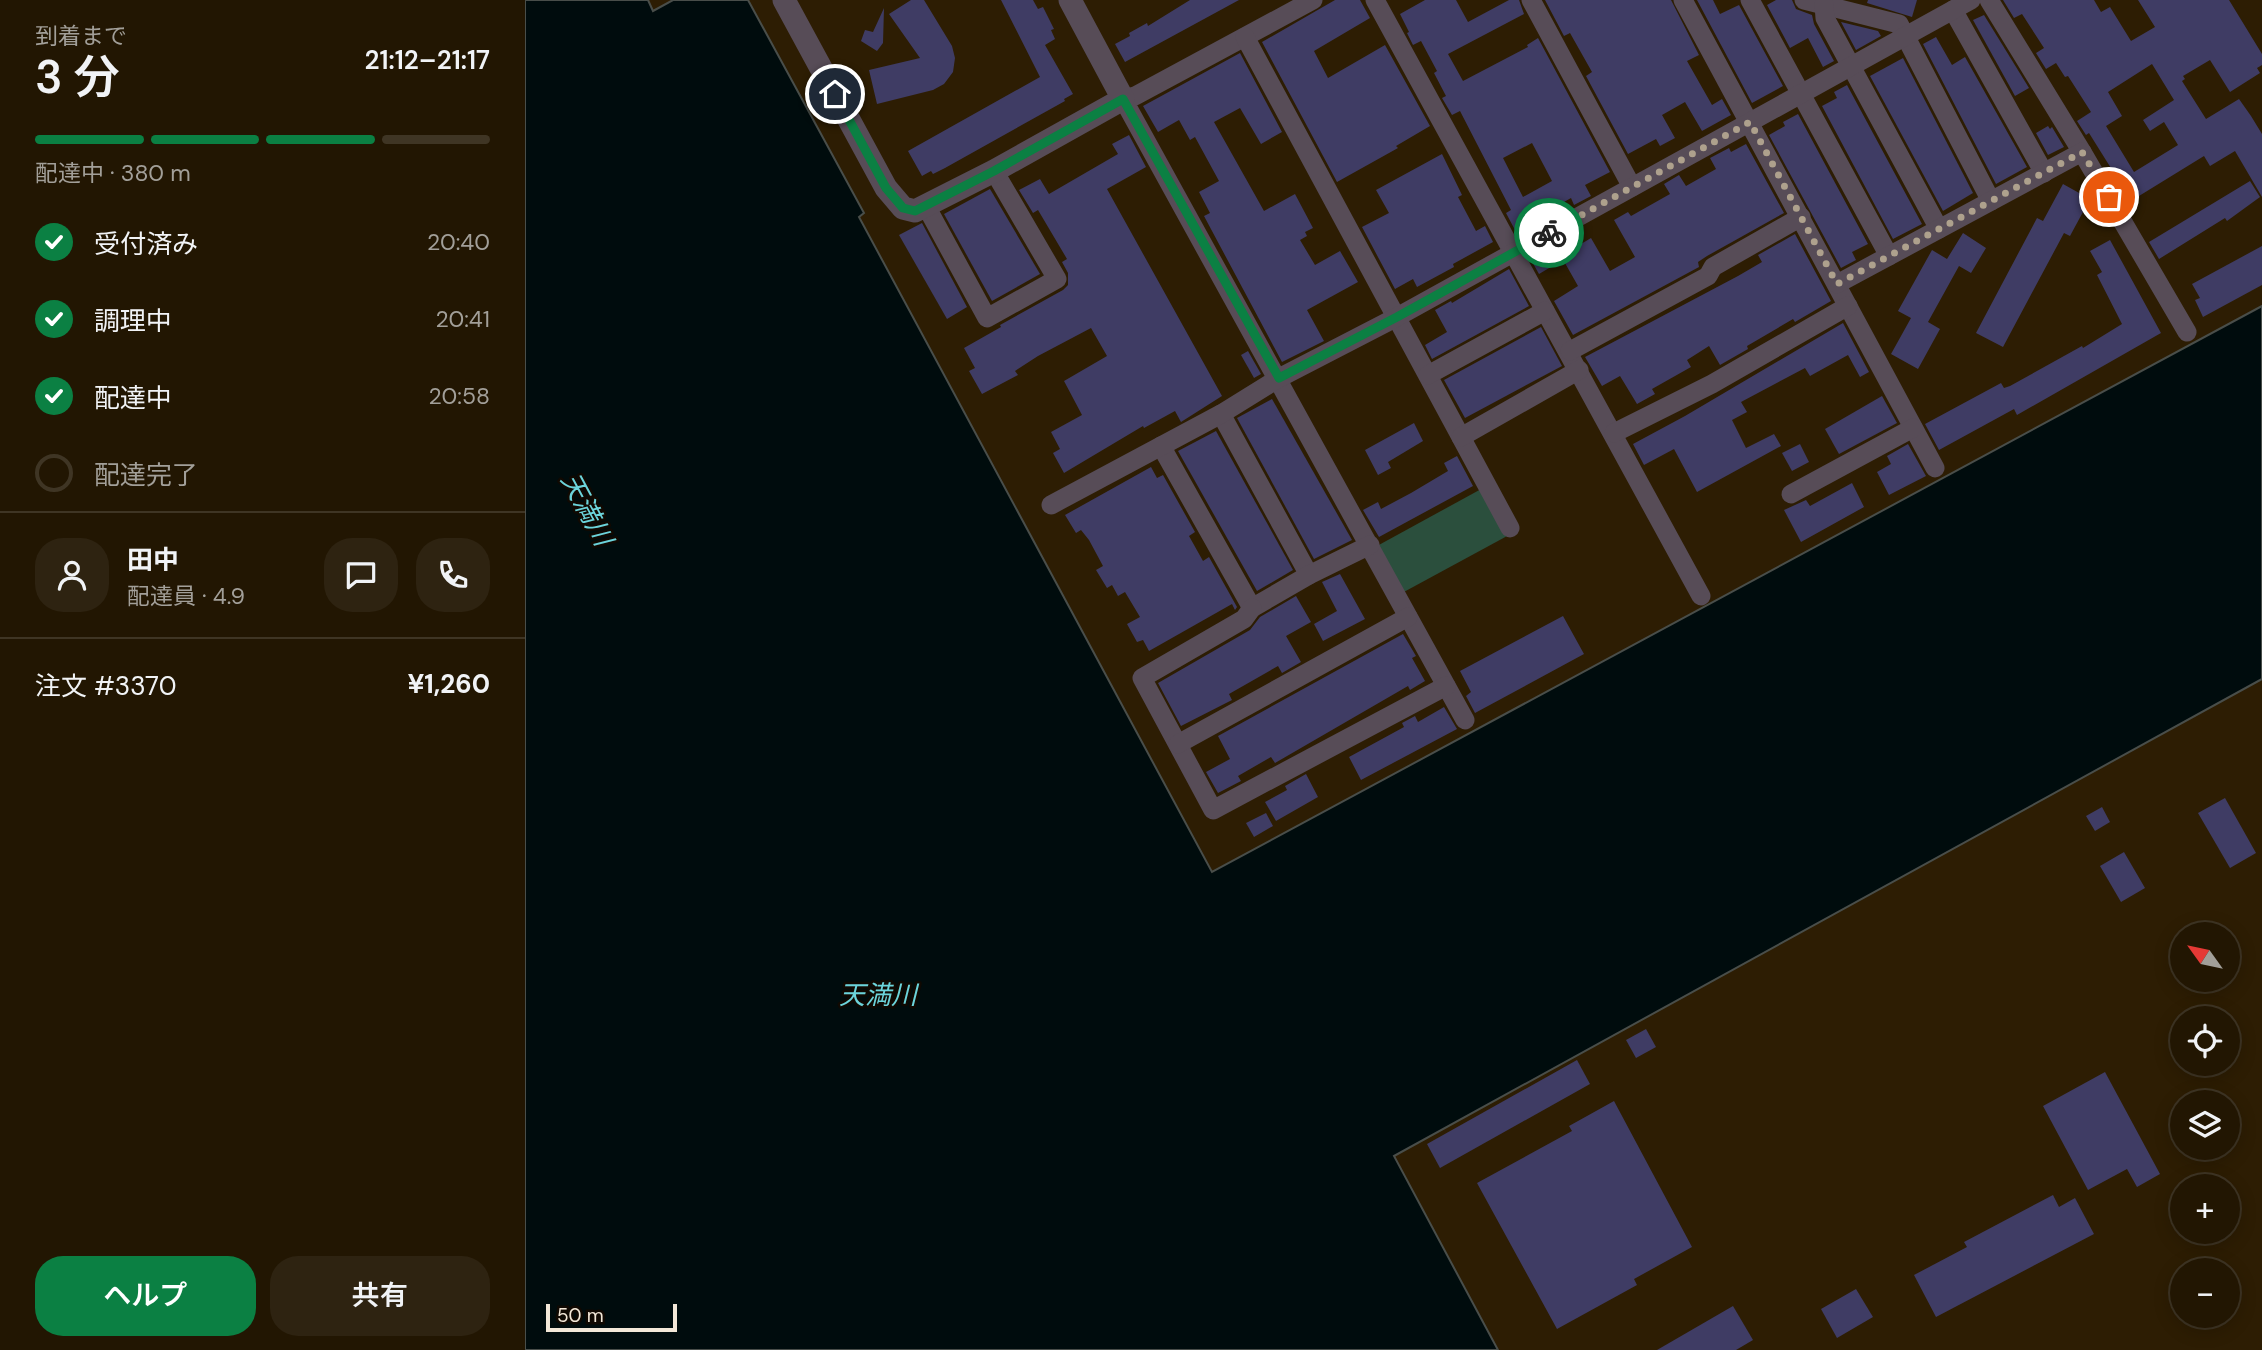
<!DOCTYPE html>
<html lang="ja">
<head>
<meta charset="utf-8">
<style>
	body { margin:0; font-family:"DM Sans","Noto Sans JP",sans-serif; background:#2e2311; color:#f1f3f6; height:100vh; display:flex; flex-direction:column; font-size:26px; white-space:nowrap }
	* { box-sizing:border-box; margin:0 }
	p { font-size:23px; color:#a29f99 }
	.icon { flex:none; width:38px; height:38px; fill:none; stroke:currentColor; stroke-width:2; stroke-linecap:round; stroke-linejoin:round }
	.map { position:relative; flex:1; overflow:hidden }
	.sheet { display:flex; flex-direction:column; background:#221602; width:525px }
	.sheet>* { flex:none }
	.needle { width:46px; rotate:303deg }
	.buttons { position:absolute; left:1645px; top:922px; display:grid; gap:14px }
	.buttons a { display:grid; place-items:center; width:70px; height:70px; border-radius:50%; background:#221602; box-shadow:0 4px 18px #0003,0 0 0 2px #3f3524; font-size:35px }
	.scale { position:absolute; left:21px; bottom:18px; width:131px; box-sizing:border-box; padding-left:7px; border:4px solid #f3e8d8; border-top:0; font-size:19px; line-height:24px; white-space:nowrap; color:#f3e8d8; -webkit-text-stroke:5px #100902; paint-order:stroke }
	.pin { position:absolute; display:grid; place-items:center; width:60px; height:60px; color:#fff; margin:-30px; border:4px solid #fff; border-radius:50%; box-shadow:0 2px 7px #0007 }
	.courier { position:absolute; display:grid; place-items:center; width:70px; height:70px; margin:-35px; border:5px solid #0b8043; border-radius:50%; background:#fff; color:#222; box-shadow:0 2px 9px #0007 }
	.overview em { font-style:normal; font-weight:600 }
	.overview div { display:flex; flex-direction:column-reverse }
	.overview { display:flex; align-items:center; justify-content:space-between; height:119px; padding:0 35px }
	h1 { font-size:46px; font-weight:600; line-height:52px }
	.bar { display:grid; grid-template-columns:repeat(4,1fr); gap:10px 7px; align-content:center; height:84px; padding:0 35px }
	.bar i { height:9px; border-radius:5px; background:#3f3524 }
	.bar .on { background:#0b8043 }
	.bar p { grid-column:span 4 }
	.line { display:flex; align-items:center; gap:18px; padding:0 35px; border-top:2px solid #3f3524 }
	.line div { flex:1 }
	.round { display:grid; place-items:center; flex:none; width:74px; height:74px; border-radius:28px; background:#2e2311 }
	ol { padding:0 35px; list-style:none }
	li { display:flex; align-items:center; gap:21px; height:77px }
	li p { margin-inline-start:auto }
	li .icon { padding:7px; border-radius:50%; background:#0b8043; color:#fff; stroke-width:4 }
	li:last-child { color:#a29f99 }
	li i { width:38px; height:38px; border:4px solid #3f3524; border-radius:50% }
	.button { display:flex; gap:14px; margin-top:auto; padding:14px 35px }
	.button a { flex:1; height:80px; border-radius:28px; background:#0b8043; color:#fff; font-size:28px; font-weight:600; line-height:80px; text-align:center }
	.button a+a { background:#2e2311; color:#f1f3f6 }
	main { display:flex; flex:1; min-height:0 }
	.map>svg:first-child { display:block }
	.green { fill:#2b4f3d }
	.water { fill:#000c0d; stroke:#494e4a; stroke-width:2 }
	.building { fill:#3f3c64; fill-rule:evenodd }
	.lines { fill:none; stroke-linecap:round; stroke-linejoin:round }
	.minor { stroke:#574c57; stroke-width:19 }
	.tertiary { stroke:#574c57; stroke-width:23 }
	.done { stroke:#aea18d; stroke-width:7; stroke-dasharray:0 12.6 }
	.route { stroke:#0b8043; stroke-width:9 }
	.labels { text-anchor:middle; stroke-width:5; stroke-linejoin:round; paint-order:stroke }
	.water-label { font-size:26px; font-style:italic; fill:#6cd4db; stroke:#100902 }
</style>
</head>
<body>
<main>
<section class="sheet">
<div class="overview"><div><h1>3 分</h1><p>到着まで</p></div><em>21:12–21:17</em></div>
<div class="bar"><i class="on"></i><i class="on"></i><i class="on"></i><i></i><p>配達中 · 380 m</p></div>
<ol>
<li><svg class="icon" aria-label="check" viewBox="0 0 24 24"><path d="M5 12l5 5 9-10"/></svg>受付済み<p>20:40</p></li>
<li><svg class="icon" aria-label="check" viewBox="0 0 24 24"><path d="M5 12l5 5 9-10"/></svg>調理中<p>20:41</p></li>
<li><svg class="icon" aria-label="check" viewBox="0 0 24 24"><path d="M5 12l5 5 9-10"/></svg>配達中<p>20:58</p></li>
<li><i></i>配達完了</li>
</ol>
<div class="line" style="height:126px"><a class="round"><svg class="icon" aria-label="person" viewBox="0 0 24 24"><circle cx="12" cy="8" r="4"/><path d="M4 21q1-7 8-7t8 7"/></svg></a><div><b>田中</b><p>配達員 · 4.9</p></div><a class="round"><svg class="icon" aria-label="chat" viewBox="0 0 24 24"><path d="M4 5h16v11H9l-5 4z"/></svg></a><a class="round"><svg class="icon" aria-label="phone" viewBox="0 0 24 24"><path d="M5 4h4l2 5-3 2q2 4 5 5l2-3 5 2v4C11 20 4 13 5 4z"/></svg></a></div>
<div class="line" style="height:91px"><div>注文 #3370</div><b>¥1,260</b></div>
<div class="button"><a>ヘルプ</a><a>共有</a></div>
</section>
<div class="map">
<svg width="1737" height="1350" viewBox="0 0 1737 1350">
	<rect width="100%" height="100%" fill="#2d1d03"/>
	<!-- green -->
	<path class="green" d="M958 488 984 535 877 593 852 546Z"/>
	<!-- water -->
	<path class="water" d="M0 0H123L128 11 148 0H223L339 213 334 217 687 872 1737 306V679L869 1156 973 1350H0Z"/>
	<!-- building -->
	<g class="building">
		<path d="M386 0H399L427 46 430 58 428 72 419 84 408 90 352 104 344 70 395 58 364 14Z"/>
		<path d="M476 0H508L513 9 518 7 529 29 526 30 530 39 520 45 548 94 539 99 540 101 420 168 408 174 406 171 397 176 383 151 515 77Z"/>
		<path d="M665 0H714L600 62 590 44 605 36 604 33 622 23 623 26Z"/>
		<path d="M810 0H835L845 18 789 51 803 78 860 45 905 126 871 146 873 148 812 182 737 42Z"/>
		<path d="M900 0H931L943 22 984 0H994L999 14 923 54 938 81 1003 47 1002 45 1013 38 1085 172 1060 185 1066 196 1049 205 1046 198 990 230 981 213 986 210 935 111 927 115 917 98 921 96 909 73 912 71 896 41 888 45 882 33 884 32 875 14ZM1007 143 1027 181 998 197 978 158Z"/>
		<path d="M1020 0H1146L1174 55 1162 61 1187 105 1197 99 1206 115 1177 131 1160 102 1137 115 1150 138 1135 146 1131 139 1103 154 1061 76 1067 72 1045 33 1039 36Z"/>
		<path d="M1172 0H1188L1195 14 1214 5 1258 86 1227 103Z"/>
		<path d="M1251 0H1267L1271 9 1287 15 1289 24 1309 61 1298 67 1283 38 1265 48 1242 5Z"/>
		<path d="M1343 0H1392L1387 17 1342 3Z"/>
		<path d="M1478 0H1569L1576 12 1585 7 1606 41 1630 27 1613 0H1704L1737 54V65L1732 68 1735 73 1705 92 1685 60 1658 76 1660 79 1657 81 1681 119 1714 99 1726 116 1737 134V197L1710 151 1685 166 1679 156 1601 204 1592 188 1591 183 1594 181 1564 133 1561 135 1552 121 1566 112 1543 76 1540 77 1531 63 1521 69 1511 53 1519 48 1497 14 1489 18ZM1627 64 1649 100 1618 120 1625 131 1639 122 1653 145 1609 172 1581 126 1597 116 1583 92Z"/>
		<path d="M359 8 358 43 352 51 336 41 340 30 348 32Z"/>
		<path d="M1459 15 1504 88 1490 96 1448 20Z"/>
		<path d="M1316 22 1353 31 1356 36 1331 50Z"/>
		<path d="M1411 37 1427 65 1440 57 1502 167 1471 184 1398 44Z"/>
		<path d="M715 53 757 132 736 144 715 108 689 122 739 211 770 194 788 228 780 232 782 236 775 240 790 265 815 251 833 282 782 310 799 341 757 362 679 216 685 213 674 192 694 181 670 137 665 140 654 120 633 132 618 106Z"/>
		<path d="M1378 58 1448 193 1418 211 1345 76Z"/>
		<path d="M1322 85 1397 224 1368 239 1297 106 1312 98 1309 92Z"/>
		<path d="M1273 114 1343 244 1327 252 1331 260 1316 268 1244 135 1260 126 1258 122Z"/>
		<path d="M1523 126 1525 129 1527 127 1539 147 1523 155 1511 133Z"/>
		<path d="M604 135 621 167 582 189 697 396 656 422 650 411 619 428 618 426 539 473 528 453 535 449 526 432 557 415 539 381 582 356 566 328 513 356 490 371 493 375 457 394 444 371 450 368 439 348 476 327 475 325 538 290 543 285V273L537 262 542 259 513 210 508 213 494 190 515 179 524 194 593 154 587 144Z"/>
		<path d="M1221 144 1259 213 1182 256 1173 262 1174 267 1048 335 1029 301 1053 286 1036 256 1066 238 1085 271 1110 257 1089 220 1103 212 1106 216 1145 194 1139 184 1154 175 1161 186 1191 169 1185 158 1204 148 1206 152Z"/>
		<path d="M917 154 937 195 933 197 951 231 960 226 968 242 928 264 929 267 892 287 888 279 870 289 837 227 864 213 851 190Z"/>
		<path d="M1725 181 1735 197 1702 221 1700 218 1634 259 1624 242Z"/>
		<path d="M1538 184 1565 199 1545 236 1539 233 1478 347 1451 333 1512 218 1518 221Z"/>
		<path d="M465 189 515 274 467 301 419 214Z"/>
		<path d="M397 223 442 307 422 319 374 235Z"/>
		<path d="M1438 233 1461 248 1446 273 1434 266 1403 322 1415 329 1393 369 1366 354 1386 318 1373 311 1407 250 1422 259Z"/>
		<path d="M1270 234 1306 301 1270 322 1268 319 1222 346 1223 349 1195 365 1184 346 1162 360 1166 367 1127 389 1130 394 1112 404 1095 376 1077 386 1060 357 1213 276 1237 262 1233 255Z"/>
		<path d="M1585 240 1636 333 1492 415 1489 409 1414 450 1400 424 1476 383 1479 388 1485 386 1557 346 1558 348 1597 324 1572 275 1577 272 1565 251Z"/>
		<path d="M1027 246 1036 261 1014 274 1005 258Z"/>
		<path d="M1737 246V285L1678 317 1670 300 1675 298 1667 284Z"/>
		<path d="M984 269 1004 306 907 359 900 345 922 332 910 310 926 301 927 303Z"/>
		<path d="M1318 323 1344 372 1335 377 1323 355 1285 376 1280 368 1216 402 1222 412 1207 420 1221 448 1249 434 1256 446 1172 492 1149 449 1119 465 1108 444 1160 416Z"/>
		<path d="M1016 327 1037 366 940 418 919 380Z"/>
		<path d="M723 351 736 374 729 378 716 355Z"/>
		<path d="M1357 396 1372 423 1314 454 1300 429Z"/>
		<path d="M747 399 827 540 789 559 712 418Z"/>
		<path d="M889 423 898 441 863 462 866 468 853 475 840 450Z"/>
		<path d="M691 431 768 570 732 591 653 451Z"/>
		<path d="M1275 444 1284 462 1267 471 1257 453Z"/>
		<path d="M1383 444 1401 476 1364 495 1352 472 1366 464 1362 456Z"/>
		<path d="M932 456 948 486 854 537 838 510 853 502 856 509 886 493 923 471 919 463Z"/>
		<path d="M626 467 632 478 638 475 670 532 664 536 678 561 684 557 712 607 710 610 707 604 624 651 618 640 612 642 602 624 615 617 600 592 593 596 587 585 582 588 571 570 578 566 564 540 556 530 551 533 540 515Z"/>
		<path d="M1327 483 1339 507 1276 542 1259 510 1281 500 1285 506Z"/>
		<path d="M815 574 840 619 798 641 789 624 812 611 797 582Z"/>
		<path d="M771 596 786 622 761 636 776 662 757 673 753 666 704 694 707 700 656 726 633 683 725 630 735 617Z"/>
		<path d="M1038 616 1059 654 950 713 941 696 946 692 935 671Z"/>
		<path d="M878 634 891 656 887 658 900 681 885 690 883 686 750 763 746 757 713 776 716 781 693 793 681 772 705 759 693 736Z"/>
		<path d="M919 707 932 729 836 780 824 757 879 727 877 723 890 716 893 722Z"/>
		<path d="M781 774 793 797 751 821 740 802 762 790 760 786Z"/>
		<path d="M1700 798 1731 853 1705 868 1673 813Z"/>
		<path d="M1577 807 1585 822 1570 831 1561 816Z"/>
		<path d="M741 813 748 826 729 837 721 823Z"/>
		<path d="M1599 852 1620 888 1596 902 1575 866Z"/>
		<path d="M1121 1029 1131 1047 1111 1058 1101 1040Z"/>
		<path d="M1052 1060 1065 1084 915 1168 902 1144Z"/>
		<path d="M1580 1072 1635 1174 1612 1187 1602 1169 1563 1190 1518 1106Z"/>
		<path d="M1089 1101 1167 1247 1109 1279 1112 1285 1032 1329 952 1183 1047 1131 1044 1126Z"/>
		<path d="M1528 1195 1534 1207 1550 1198 1569 1234 1411 1317 1389 1275 1442 1247 1439 1242Z"/>
		<path d="M1331 1289 1348 1317 1312 1338 1296 1309Z"/>
		<path d="M1208 1306 1228 1340 1211 1350H1132Z"/>
	</g>
	<g class="lines">
		<!-- minor -->
		<g class="minor">
			<path d="M788 0 610 96 598 99 940 720"/>
			<path d="M850 0C958 199 1069 397 1176 596"/>
			<path d="M1006 0 1107 187"/>
			<path d="M1158 0 1410 468"/>
			<path d="M1225 0 1364 256"/>
			<path d="M1279 0 1374 24 1466 201"/>
			<path d="M1464 0 1557 152 1662 332"/>
			<path d="M1299 5 1300 18 1414 229"/>
			<path d="M1428 10 1519 173"/>
			<path d="M720 37 985 528"/>
			<path d="M401 206 462 318 532 279 469 171"/>
			<path d="M1312 284 1557 152"/>
			<path d="M1045 351 1183 276 1188 267 1276 217"/>
			<path d="M903 375 1020 311"/>
			<path d="M696 414 784 575"/>
			<path d="M1089 433 1187 384 1323 306"/>
			<path d="M936 437 1054 370"/>
			<path d="M636 446 727 608 784 575 845 545"/>
			<path d="M1266 494 1388 428"/>
			<path d="M526 505 696 414 754 378 872 317 1446 0"/>
			<path d="M727 608 719 619 617 678 688 810 921 686"/>
			<path d="M653 744 883 617"/>
		</g>
		<!-- tertiary -->
		<path class="tertiary" d="M259 0 361 188 378 208 390 211 469 171 598 99 545 0"/>
	</g>
	<g class="lines">
		<!-- done -->
		<path class="done" d="M1024 233 1225 122 1312 284 1557 152 1584 197"/>
		<!-- route -->
		<path class="route" d="M310 94 361 188 378 208 390 211 469 171 598 99 754 378 872 317 1024 233"/>
	</g>
	<g class="labels">
		<!-- water labels -->
		<g class="water-label">
			<text transform="translate(62 509) rotate(62)" y="9">天満川</text>
			<text x="353" y="1004">天満川</text>
		</g>
	</g>
</svg>
<div class="buttons">
<a><svg class="needle" viewBox="-14 -14 28 28"><path d="M0-13l5 13h-10z" fill="#e53935"/><path d="M0 13l5-13h-10z" fill="#a29f99"/></svg></a>
<a><svg class="icon" aria-label="locate" viewBox="0 0 24 24"><circle cx="12" cy="12" r="6"/><path d="M12 2v4M12 18v4M2 12h4M18 12h4"/></svg></a>
<a><svg class="icon" aria-label="layers" viewBox="0 0 24 24"><path d="M12 4l9 5-9 5-9-5zM3 14l9 5 9-5"/></svg></a>
<a>+</a>
<a>−</a>
</div>
<div class="scale">50 m</div>
<div class="pin" style="left:1584px;top:197px;background:#ea580c"><svg class="icon" aria-label="bag" viewBox="0 0 24 24"><path d="M5 8h14l-1 12H6zM9 8a3 3 0 0 1 6 0"/></svg></div>
<div class="pin" style="left:310px;top:94px;background:#1f2937"><svg class="icon" aria-label="home" viewBox="0 0 24 24"><path d="M3 11l9-7 9 7M6 9v11h12V9"/></svg></div>
<div class="courier" style="left:1024px;top:233px"><svg class="icon" aria-label="bike" viewBox="0 0 24 24"><circle cx="6" cy="16" r="4"/><circle cx="18" cy="16" r="4"/><path d="M6 16l4-8h5l3 8M10 8l3 8H6M13 5h3"/></svg></div>
</div>
</main>
</body>
</html>
